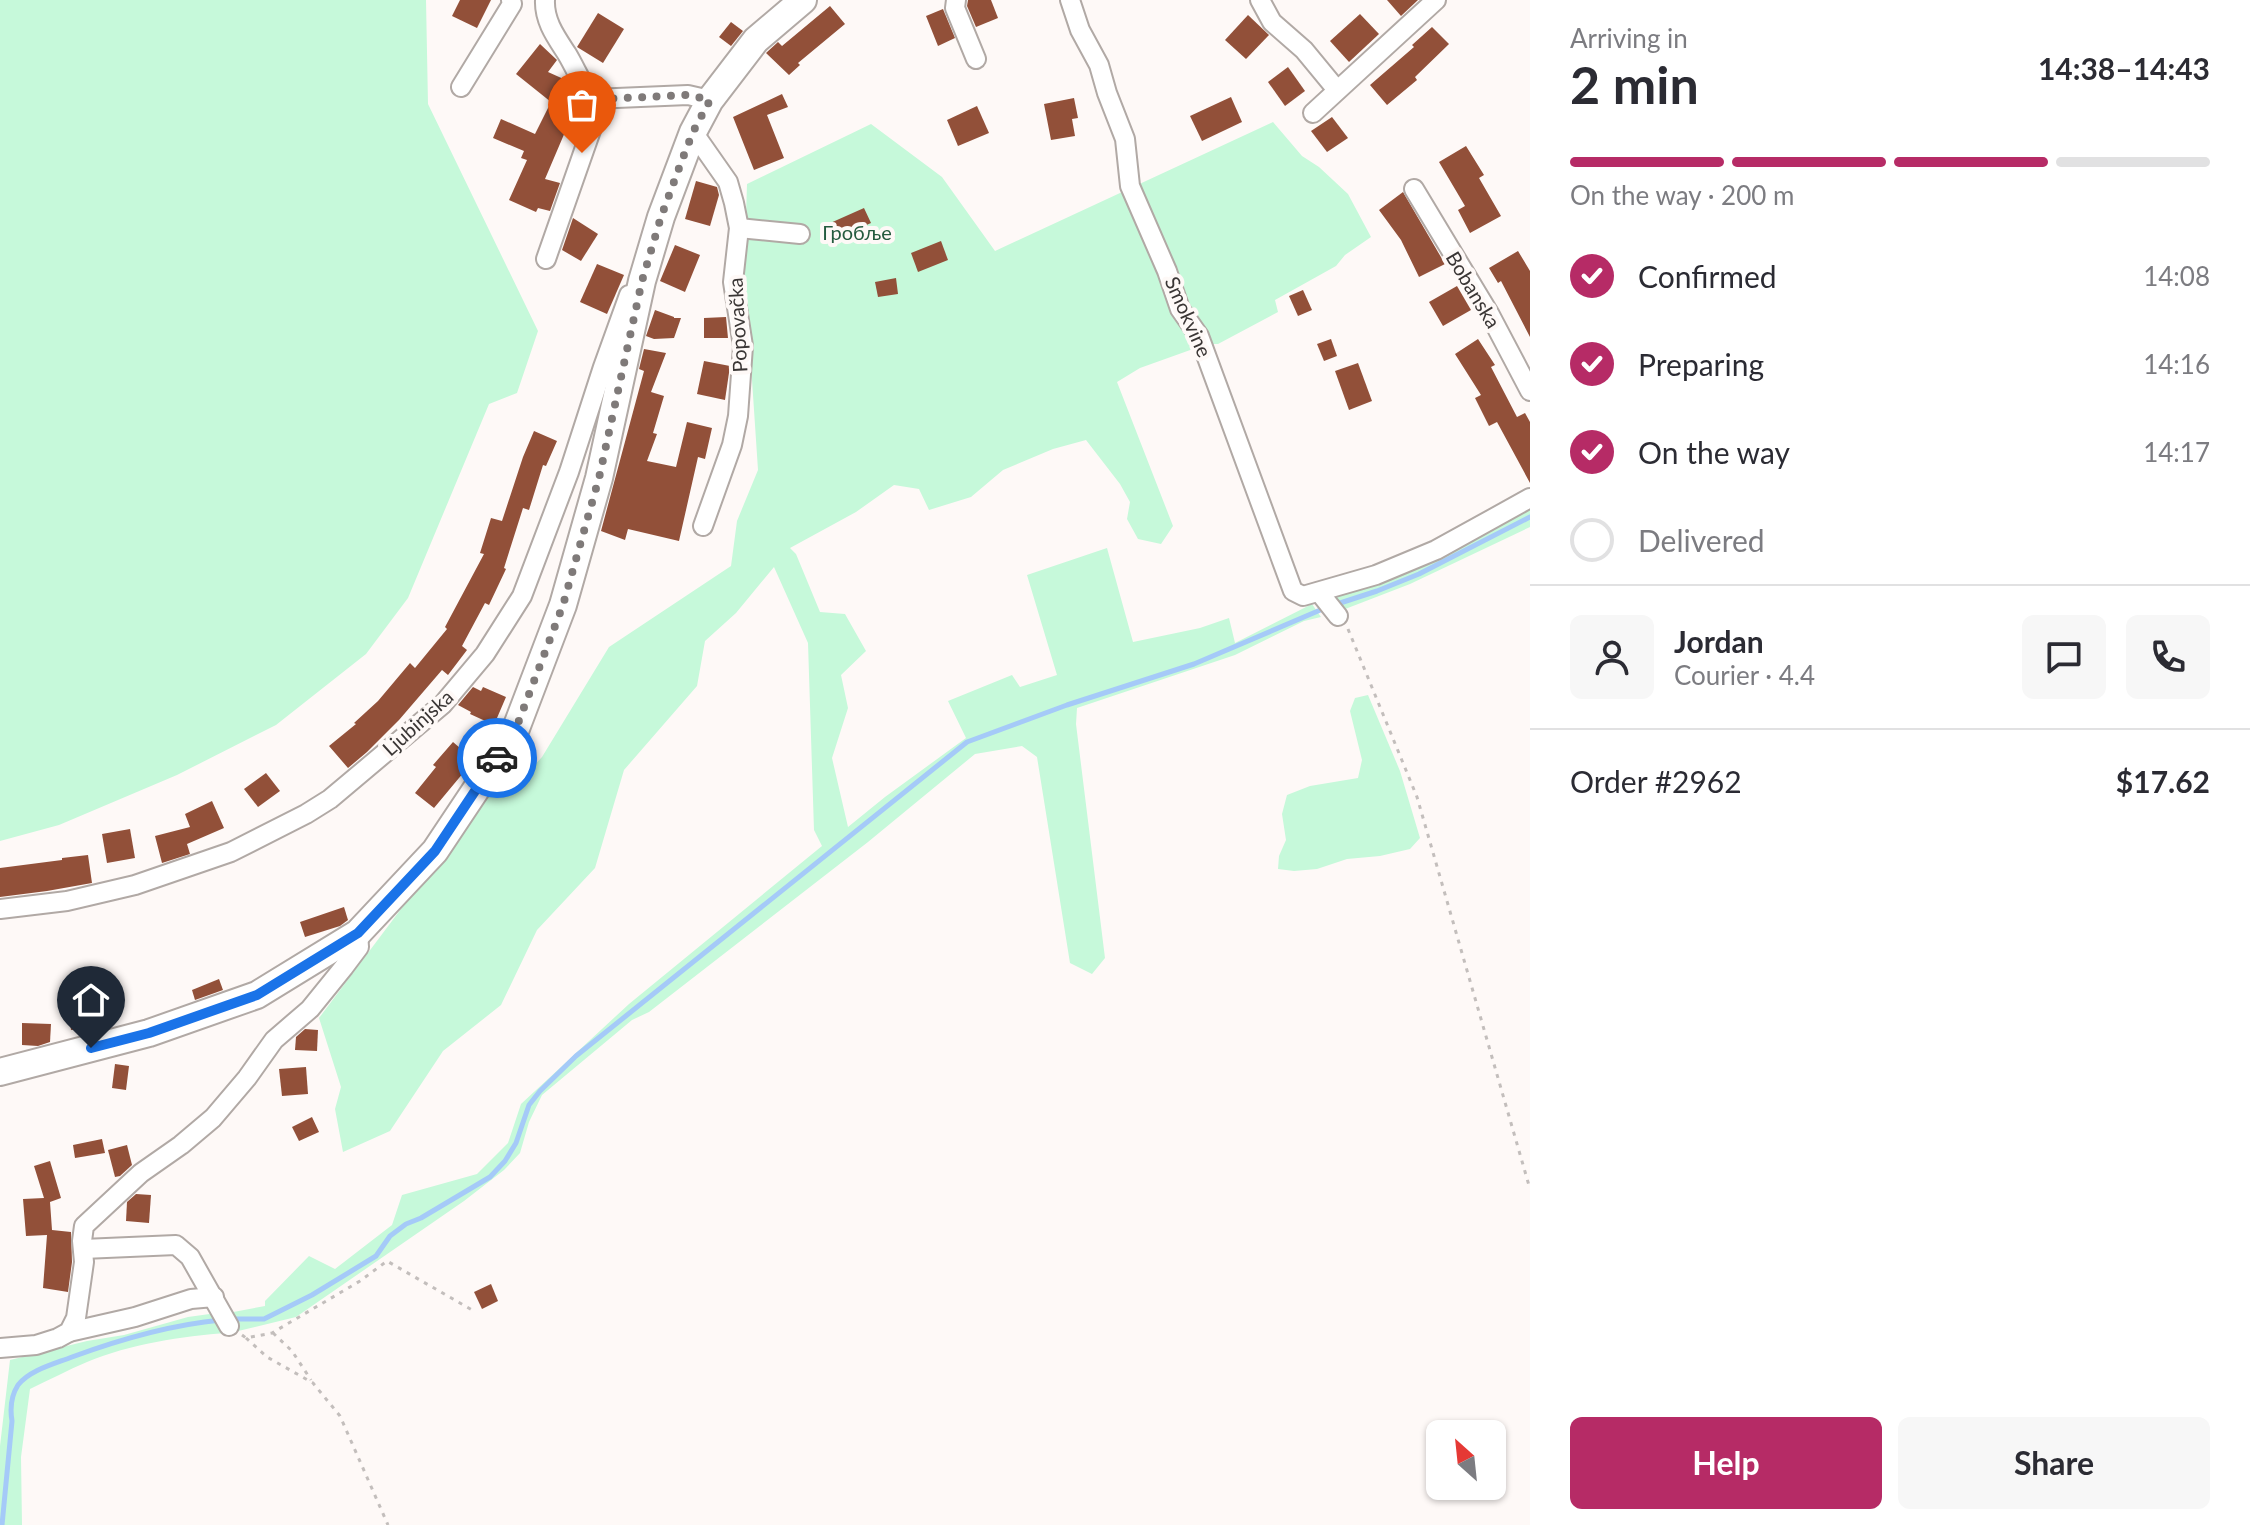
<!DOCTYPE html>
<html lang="en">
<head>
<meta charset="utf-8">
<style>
	body { margin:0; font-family:Lato,sans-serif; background:#f7f7f7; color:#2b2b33; height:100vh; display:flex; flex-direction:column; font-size:30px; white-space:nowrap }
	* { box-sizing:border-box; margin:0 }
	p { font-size:26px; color:#7c7c81 }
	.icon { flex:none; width:44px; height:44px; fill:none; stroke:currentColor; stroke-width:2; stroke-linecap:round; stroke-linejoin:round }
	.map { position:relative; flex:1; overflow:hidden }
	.details { display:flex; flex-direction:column; background:#fff; width:720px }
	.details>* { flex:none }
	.needle { width:52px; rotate:333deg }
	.tools { position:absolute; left:1426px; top:1420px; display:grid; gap:16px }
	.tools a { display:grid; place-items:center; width:80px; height:80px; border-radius:12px; background:#fff; box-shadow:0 2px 6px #0004; font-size:40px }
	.pin { position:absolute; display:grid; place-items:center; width:68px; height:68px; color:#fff; margin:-82px -34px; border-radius:50% 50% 50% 0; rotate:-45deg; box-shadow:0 0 8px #0007 }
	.pin .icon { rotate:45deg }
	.courier { position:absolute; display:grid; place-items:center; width:80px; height:80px; margin:-40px; border:6px solid #1a73e8; border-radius:50%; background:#fff; color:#222; box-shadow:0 2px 10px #0007 }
	.overview em { font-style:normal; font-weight:700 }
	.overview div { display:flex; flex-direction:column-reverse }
	.overview { display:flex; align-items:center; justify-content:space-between; height:136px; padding:0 40px }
	h1 { font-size:52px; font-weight:700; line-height:60px }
	.bar { display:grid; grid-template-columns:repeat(4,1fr); gap:12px 8px; align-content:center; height:96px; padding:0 40px }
	.bar i { height:10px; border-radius:6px; background:#e1e1e2 }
	.bar .on { background:#b62b66 }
	.bar p { grid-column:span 4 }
	.line { display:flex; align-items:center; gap:20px; padding:0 40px; border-top:2px solid #e1e1e2 }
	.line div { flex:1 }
	.round { display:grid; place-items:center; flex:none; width:84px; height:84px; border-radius:12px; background:#f7f7f7 }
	ol { padding:0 40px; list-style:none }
	li { display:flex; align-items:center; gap:24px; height:88px }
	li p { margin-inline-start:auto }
	li .icon { padding:8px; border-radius:50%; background:#b62b66; color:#fff; stroke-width:4 }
	li:last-child { color:#7c7c81 }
	li i { width:44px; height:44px; border:4px solid #e1e1e2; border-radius:50% }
	.button { display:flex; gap:16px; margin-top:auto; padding:16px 40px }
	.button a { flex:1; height:92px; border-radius:12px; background:#b62b66; color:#fff; font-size:32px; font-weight:700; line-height:92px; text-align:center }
	.button a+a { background:#f7f7f7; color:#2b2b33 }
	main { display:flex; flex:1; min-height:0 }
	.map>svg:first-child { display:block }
	.green { fill:#c6f9da }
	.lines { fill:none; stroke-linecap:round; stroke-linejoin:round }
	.stream { stroke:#a5caf8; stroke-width:5 }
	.building { fill:#925039 }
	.street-casing { stroke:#b1a9a5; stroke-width:22 }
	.secondary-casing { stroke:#b1a9a5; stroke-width:30 }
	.path { stroke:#c3bebc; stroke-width:3; stroke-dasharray:4 6; stroke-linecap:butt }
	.street { stroke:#fff; stroke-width:18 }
	.secondary { stroke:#fff; stroke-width:26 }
	.done { stroke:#7f7a79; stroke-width:8; stroke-dasharray:0 14.4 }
	.route { stroke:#1a73e8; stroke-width:10 }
	.labels { text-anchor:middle; stroke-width:8; stroke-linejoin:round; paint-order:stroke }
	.park-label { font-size:20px; fill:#245a3e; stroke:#fef9f7 }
	.street-label { font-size:20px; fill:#3a3635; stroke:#fef9f7 }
</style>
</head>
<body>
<main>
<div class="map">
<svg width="1530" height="1525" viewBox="0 0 1530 1525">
	<rect width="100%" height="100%" fill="#fef9f7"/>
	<!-- green -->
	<g class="green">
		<path d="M0 0H426L428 104 538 331 517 393 489 404 408 598 366 654 276 725 177 775 59 825 0 841Z"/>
		<path d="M1273 122 1302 156 1319 167 1348 194 1371 237 1345 255 1336 266 1275 300 1278 312 1218 344H1207L1140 368 1117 382 1173 526 1161 544 1138 539 1127 519 1130 502 1120 484 1086 440 1053 449 1003 470 971 497 929 510 919 489 894 485 856 512 790 548 796 554 820 612 845 614 866 651 841 675 848 708 832 758 848 827 885 797 966 738 948 701 1012 675 1020 687 1057 675 1027 575 1107 548 1133 642 1200 628 1229 618 1235 643 1312 604 1321 617 1304 621 1235 655 1077 708 1076 724 1105 958 1092 974 1070 963 1037 757 1022 746 975 754 868 842 649 1012 632 1020 542 1095 529 1122 520 1153 504 1170 464 1201 296 1317 234 1332 228 1313 265 1306V1301L309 1256 335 1269 392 1225 402 1195 477 1174 508 1143 521 1104 629 1004 822 846 814 830 808 643 774 567 736 613 705 641 697 686 624 770 595 868 537 930 501 1005 443 1051 390 1131 343 1152 335 1109 341 1087 319 1018 498 780 518 783 542 757 609 647 731 566 737 521 758 470 751 365 743 311 747 184 871 124 942 177 995 251Z"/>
		<path d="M1530 506V527L1410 584 1340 611 1331 596Z"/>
		<path d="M1368 695 1400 771 1420 838 1410 849 1380 856 1347 859 1317 869 1294 871 1278 869 1279 856 1286 840 1282 814 1287 795 1310 786 1358 778 1362 760 1350 711 1355 698Z"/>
		<path d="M217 1313 228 1333C182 1336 130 1344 87 1362 68 1370 49 1380 30 1389L21 1457 22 1525H0V1446L10 1360 87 1341 124 1335 188 1317Z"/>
	</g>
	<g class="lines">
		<!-- stream -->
		<g class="stream">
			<path d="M1334 605 1377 591 1419 574 1530 517"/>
			<path d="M231 1319H264L312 1295 376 1256 390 1236 406 1224 421 1218 490 1177 505 1161 516 1143 529 1105 540 1091 576 1056 967 742 1067 705 1194 664 1325 608"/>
			<path d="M2 1525 12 1421C10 1409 11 1396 18 1385 30 1370 54 1364 72 1357 121 1339 169 1325 221 1320"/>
		</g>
	</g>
	<!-- building -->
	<g class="building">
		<path d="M460 0H491L477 28 452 16Z"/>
		<path d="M968 0H991L998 18 976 27 967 6Z"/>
		<path d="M1387 0H1418L1401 16Z"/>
		<path d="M830 6 845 24 798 63 800 65 789 75 766 53 778 42 782 46Z"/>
		<path d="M943 9 955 38 938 46 926 16Z"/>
		<path d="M598 13 624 29 603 63 577 47Z"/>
		<path d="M1360 14 1379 34 1349 62 1330 41Z"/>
		<path d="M1248 15 1269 35 1246 59 1225 40Z"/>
		<path d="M731 22 743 31 731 46 719 37Z"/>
		<path d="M1432 27 1449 44 1415 77 1417 80 1387 105 1370 85 1414 47 1412 45Z"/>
		<path d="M540 44 557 60 548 72 568 81 577 97 571 111 582 116 576 128 568 125 545 179 560 183 550 211 538 208 536 212 509 200 527 160 521 158 524 151 493 138 501 119 535 134 551 102 516 74Z"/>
		<path d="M1288 67 1305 91 1285 106 1268 82Z"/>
		<path d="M782 94 788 107 767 115 784 158 754 170 733 117Z"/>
		<path d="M1231 97 1242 122 1202 141 1190 116Z"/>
		<path d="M1074 98 1078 118 1072 119 1075 136 1051 140 1044 104Z"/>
		<path d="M977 106 989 133 958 146 947 120Z"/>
		<path d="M1332 117 1348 138 1327 152 1311 131Z"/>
		<path d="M1466 146 1484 175 1479 178 1501 216 1470 233 1458 210 1465 206 1439 162Z"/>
		<path d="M696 181 717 187 719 195 710 226 685 219Z"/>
		<path d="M1403 192 1445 264 1419 277 1401 240 1379 210Z"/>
		<path d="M864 208 871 223 835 239 828 224Z"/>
		<path d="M573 218 598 234 581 261 562 250Z"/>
		<path d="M941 241 948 260 918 272 911 253Z"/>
		<path d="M675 245 700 255 685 292 660 281Z"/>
		<path d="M1518 251 1530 271V337L1501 281 1498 283 1489 268Z"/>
		<path d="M597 264 624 275 607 314 580 302Z"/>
		<path d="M896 278 898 294 878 297 875 282Z"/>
		<path d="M1457 286 1471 310 1443 326 1429 302Z"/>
		<path d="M1303 290 1312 310 1298 316 1289 296Z"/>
		<path d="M655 310 674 317V318H681L674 338 654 339 646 336Z"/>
		<path d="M726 317 728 338H704V318Z"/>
		<path d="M1331 339 1337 356 1324 361 1317 344Z"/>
		<path d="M1478 339 1495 365 1491 367 1517 417 1525 413 1530 422V483L1497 422 1489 426 1475 398 1481 395 1455 354Z"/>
		<path d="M644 349 666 353 651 392 664 396 653 433 657 434 647 461 676 467 687 422 712 428 705 459 698 457 679 541 628 529 625 540 601 531 644 371 639 369Z"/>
		<path d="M704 361 730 366 725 400 697 394Z"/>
		<path d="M1358 363 1372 401 1349 410 1335 371Z"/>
		<path d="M534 431 557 441 546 466 543 465 529 510 523 508 504 568 506 569 489 605 485 603 462 646 467 650 448 675 442 670 399 720 367 752 348 768 329 746 356 724 354 723 378 701 410 663 415 668 447 629 445 627 484 554 480 553 491 518 502 521 523 457Z"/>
		<path d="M473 687 481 691 483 687 506 697 494 725 470 714 471 712 458 705Z"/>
		<path d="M453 742 474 760 434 808 415 793 436 767 433 765Z"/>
		<path d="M266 773 280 791 258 807 244 789Z"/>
		<path d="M212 801 224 828 187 844 190 854 162 863 155 836 190 827 185 814Z"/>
		<path d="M130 829 135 858 107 863 102 834Z"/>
		<path d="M88 855 92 883 47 891 0 897V868L62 860V858Z"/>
		<path d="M344 907 348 920 340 926 305 937 300 922Z"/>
		<path d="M219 979 223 990 195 1000 192 990Z"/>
		<path d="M90 1001 93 1028 71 1030 68 1003Z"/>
		<path d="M22 1023 51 1024 50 1042 38 1046 22 1045Z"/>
		<path d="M305 1029 318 1030 317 1051 295 1050 296 1037Z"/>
		<path d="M115 1064 129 1066 126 1090 112 1088Z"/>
		<path d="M306 1067 308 1094 282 1096 279 1069Z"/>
		<path d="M312 1117 319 1132 299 1141 292 1127Z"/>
		<path d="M102 1139 105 1153 75 1158 73 1145Z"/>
		<path d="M127 1145 132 1165 120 1176 115 1177 108 1150Z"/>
		<path d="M50 1161 61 1198 50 1202 52 1230 71 1232 72 1262 68 1292 43 1288 47 1235 26 1236 23 1199 44 1198 34 1166Z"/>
		<path d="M136 1194 151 1195 149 1223 126 1221 127 1202Z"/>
		<path d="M491 1284 498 1301 482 1309 474 1292Z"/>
	</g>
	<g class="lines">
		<defs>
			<g id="street">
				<path d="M545 0C544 21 556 37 567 54 576 69 582 85 593 99L688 95 710 100"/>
				<path d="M956 0 955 8 976 59"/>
				<path d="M1070 0 1080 30 1099 65 1107 93 1125 139 1130 186 1167 271 1180 309 1199 336 1293 591 1303 596 1376 575 1436 550 1530 498"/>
				<path d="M1260 0 1272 22 1304 50 1337 90"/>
				<path d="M461 87 512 4 511 0"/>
				<path d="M1313 113 1436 0"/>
				<path d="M693 132 728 182 734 203 739 228 733 282 743 346 738 416 732 445 703 526"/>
				<path d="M1414 189 1490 315 1530 391"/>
				<path d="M739 228 800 234"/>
				<path d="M546 259 602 99"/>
				<path d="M1319 592 1338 616"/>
				<path d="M0 909 67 901 135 885 231 852 306 814 330 799 443 704 485 654 522 596 569 472 603 367 629 295"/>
				<path d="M83 1249 176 1245 190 1257 229 1326"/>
				<path d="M69 1332 135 1317 191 1299 214 1297"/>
				<path d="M0 1348 36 1345 58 1338 69 1332 76 1318 84 1262 82 1241 84 1226 141 1173 181 1145 213 1118 247 1078 274 1040 310 1009 344 967 359 947 358 933"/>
			</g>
			<path id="secondary" d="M0 1072 149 1033 257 995 358 933 435 851 515 731 563 605 599 478 642 281 661 217 693 132 710 100 756 40 803 0"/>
		</defs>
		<!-- street casing -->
		<use href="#street" class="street-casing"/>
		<!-- secondary casing -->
		<use href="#secondary" class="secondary-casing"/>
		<!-- path -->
		<g class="path">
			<path d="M1348 629 1417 797 1530 1189"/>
			<path d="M273 1333 292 1351 311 1380"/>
			<path d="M242 1335 246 1338 272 1333 360 1281 387 1261 472 1310"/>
			<path d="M246 1338 267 1357 313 1383 340 1416 388 1525"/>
		</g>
		<!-- street -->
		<use href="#street" class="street"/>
		<!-- secondary -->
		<use href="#secondary" class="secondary"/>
	</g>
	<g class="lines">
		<!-- done -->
		<path class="done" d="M497 758 515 731 563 605 599 478 642 281 661 217 682 160 693 132 710 100 688 95 602 99 582 153"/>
		<!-- route -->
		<path class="route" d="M91 1048 149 1033 257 995 358 933 435 851 497 758"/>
	</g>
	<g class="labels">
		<!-- park labels -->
		<g class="park-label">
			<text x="857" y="240">Гробље</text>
		</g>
		<!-- street labels -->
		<g class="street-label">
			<text transform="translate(1473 290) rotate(59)" y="7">Bobanska</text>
			<text transform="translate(1188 317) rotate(66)" y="7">Smokvine</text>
			<text transform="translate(738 325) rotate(-93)" y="7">Popovačka</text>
			<text transform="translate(418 723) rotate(-42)" y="7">Ljubinjska</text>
		</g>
	</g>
</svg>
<div class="tools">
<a><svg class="needle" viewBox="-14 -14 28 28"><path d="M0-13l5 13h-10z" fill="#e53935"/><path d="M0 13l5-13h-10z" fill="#7c7c81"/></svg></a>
</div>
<div class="pin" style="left:582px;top:153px;background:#ea580c"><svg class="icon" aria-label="bag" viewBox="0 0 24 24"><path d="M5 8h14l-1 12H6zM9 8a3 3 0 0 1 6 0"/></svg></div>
<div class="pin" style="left:91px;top:1048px;background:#1f2937"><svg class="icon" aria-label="home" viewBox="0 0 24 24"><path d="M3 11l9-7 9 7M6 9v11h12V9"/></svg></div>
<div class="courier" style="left:497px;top:758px"><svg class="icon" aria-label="car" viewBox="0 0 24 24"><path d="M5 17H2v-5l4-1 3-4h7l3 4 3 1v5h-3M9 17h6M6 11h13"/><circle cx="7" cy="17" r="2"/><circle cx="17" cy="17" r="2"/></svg></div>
</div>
<section class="details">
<div class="overview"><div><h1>2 min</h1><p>Arriving in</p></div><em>14:38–14:43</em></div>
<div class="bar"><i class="on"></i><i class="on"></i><i class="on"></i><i></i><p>On the way · 200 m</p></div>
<ol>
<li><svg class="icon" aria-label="check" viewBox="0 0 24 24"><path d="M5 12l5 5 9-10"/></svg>Confirmed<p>14:08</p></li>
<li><svg class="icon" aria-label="check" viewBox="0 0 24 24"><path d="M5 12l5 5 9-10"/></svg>Preparing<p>14:16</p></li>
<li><svg class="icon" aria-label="check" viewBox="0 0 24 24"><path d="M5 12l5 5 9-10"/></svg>On the way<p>14:17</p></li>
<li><i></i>Delivered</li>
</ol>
<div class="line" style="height:144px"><a class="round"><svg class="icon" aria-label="person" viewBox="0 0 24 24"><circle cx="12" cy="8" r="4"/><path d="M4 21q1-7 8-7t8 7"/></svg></a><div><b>Jordan</b><p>Courier · 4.4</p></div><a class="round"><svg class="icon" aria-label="chat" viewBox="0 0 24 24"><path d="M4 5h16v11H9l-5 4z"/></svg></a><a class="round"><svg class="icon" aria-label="phone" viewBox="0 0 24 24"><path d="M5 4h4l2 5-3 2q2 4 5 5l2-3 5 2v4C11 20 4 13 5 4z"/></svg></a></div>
<div class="line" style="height:104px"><div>Order #2962</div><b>$17.62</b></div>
<div class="button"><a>Help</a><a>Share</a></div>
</section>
</main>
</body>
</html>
